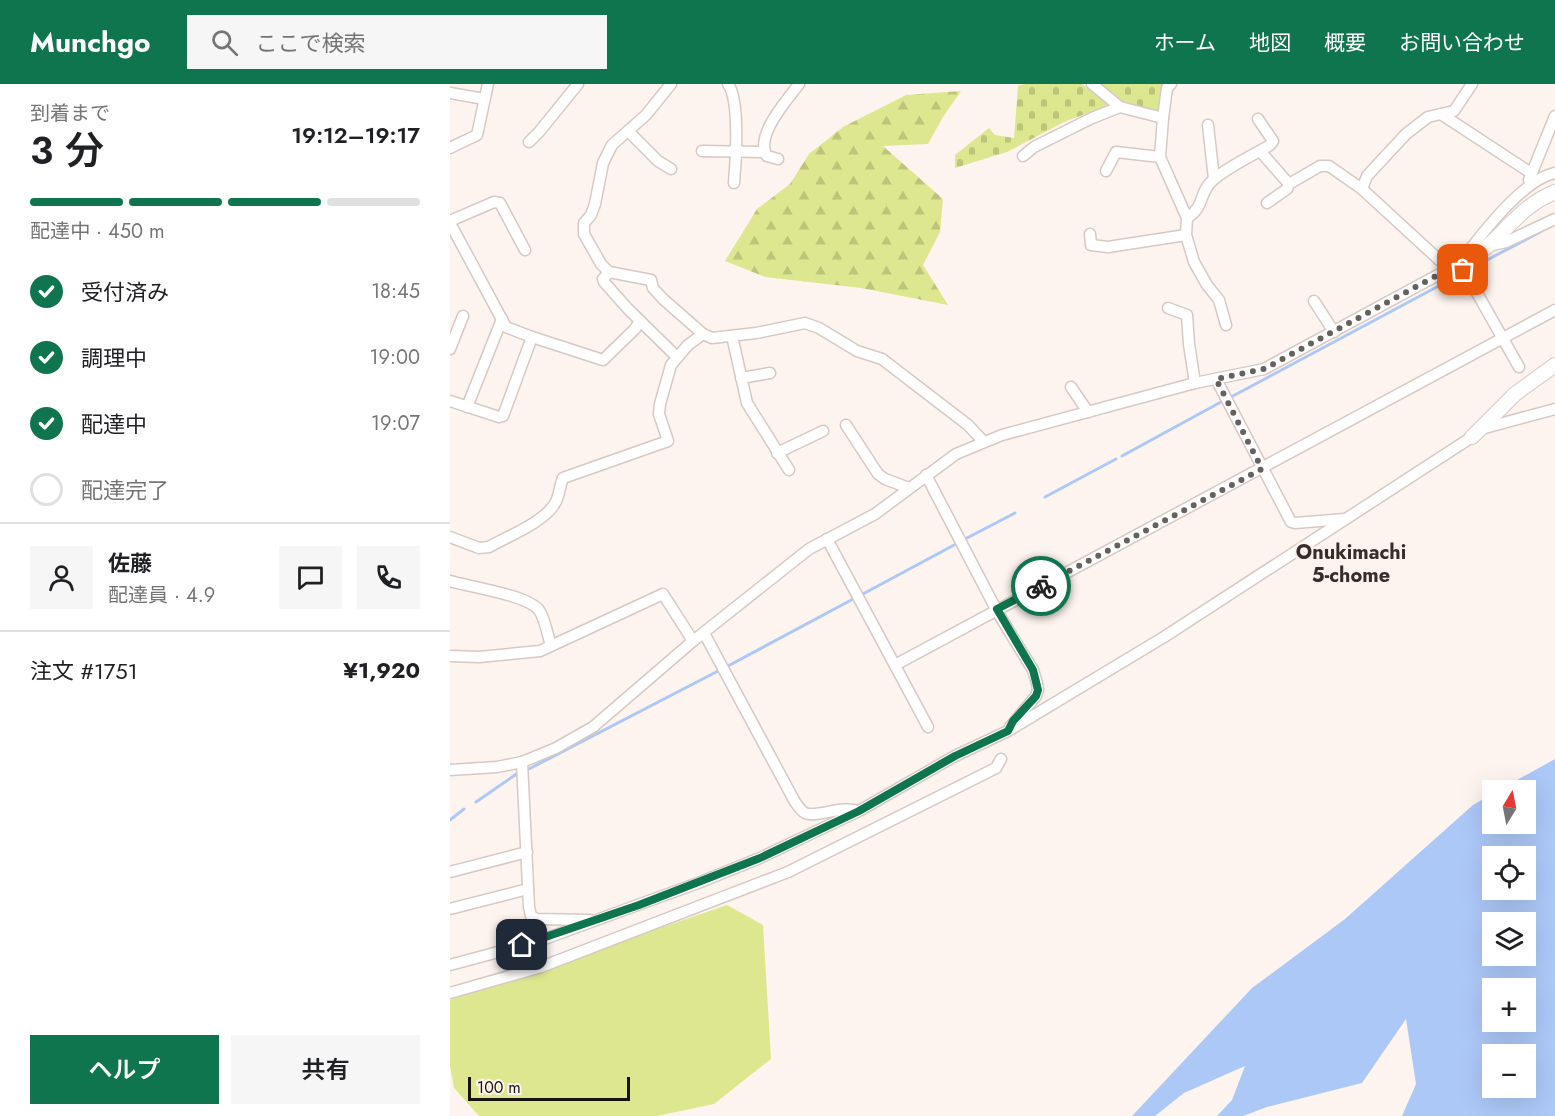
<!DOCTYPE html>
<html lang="ja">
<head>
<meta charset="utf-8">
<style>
	body { margin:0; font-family:Jost,"Noto Sans JP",sans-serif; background:#f6f6f6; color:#202124; height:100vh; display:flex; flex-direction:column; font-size:22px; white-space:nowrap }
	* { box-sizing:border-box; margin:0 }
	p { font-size:20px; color:#757577 }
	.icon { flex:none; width:33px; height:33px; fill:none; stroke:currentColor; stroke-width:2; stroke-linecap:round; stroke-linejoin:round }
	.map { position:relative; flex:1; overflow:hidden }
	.details { display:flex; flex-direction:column; background:#fff; width:450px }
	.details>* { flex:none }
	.needle { width:39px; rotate:10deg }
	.buttons { position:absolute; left:1032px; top:696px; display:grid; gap:12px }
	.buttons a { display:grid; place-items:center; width:54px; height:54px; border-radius:0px; background:#fff; box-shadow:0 6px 24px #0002; font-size:30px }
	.scale { position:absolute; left:18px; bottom:15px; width:162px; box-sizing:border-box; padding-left:6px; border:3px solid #161210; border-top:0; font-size:16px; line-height:21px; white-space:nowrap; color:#161210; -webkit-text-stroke:4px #fef4ef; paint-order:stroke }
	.pin { position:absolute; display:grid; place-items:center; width:51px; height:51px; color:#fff; margin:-26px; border-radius:12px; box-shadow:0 3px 9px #0006 }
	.courier { position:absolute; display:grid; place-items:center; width:60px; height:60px; margin:-30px; border:4px solid #0e754e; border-radius:50%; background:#fff; color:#222; box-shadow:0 2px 8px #0007 }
	.overview em { font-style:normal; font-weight:600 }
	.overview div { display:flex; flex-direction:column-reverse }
	.overview { display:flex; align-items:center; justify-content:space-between; height:102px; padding:0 30px }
	h1 { font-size:39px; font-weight:600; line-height:45px }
	.bar { display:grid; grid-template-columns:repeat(4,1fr); gap:9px 6px; align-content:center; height:72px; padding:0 30px }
	.bar i { height:8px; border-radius:4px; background:#e0e0e0 }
	.bar .active { background:#0e754e }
	.bar p { grid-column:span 4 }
	.line { display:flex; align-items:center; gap:15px; padding:0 30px; border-top:2px solid #e0e0e0 }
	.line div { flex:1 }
	.round { display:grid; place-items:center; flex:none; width:63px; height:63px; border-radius:0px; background:#f6f6f6 }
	ol { padding:0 30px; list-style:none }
	li { display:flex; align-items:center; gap:18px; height:66px }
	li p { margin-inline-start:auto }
	li .icon { padding:6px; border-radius:50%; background:#0e754e; color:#fff; stroke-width:4 }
	li:last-child { color:#757577 }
	li i { width:33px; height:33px; border:3px solid #e0e0e0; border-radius:50% }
	.cta { display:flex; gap:12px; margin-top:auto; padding:12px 30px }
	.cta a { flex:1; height:69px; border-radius:0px; background:#0e754e; color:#fff; font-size:24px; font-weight:600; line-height:69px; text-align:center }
	.cta a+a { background:#f6f6f6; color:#202124 }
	header { display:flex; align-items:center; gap:36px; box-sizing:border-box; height:84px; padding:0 30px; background:#0e754e; color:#fff }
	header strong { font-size:28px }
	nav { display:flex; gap:33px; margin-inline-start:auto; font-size:21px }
	.search { width:420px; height:54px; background:#f6f6f6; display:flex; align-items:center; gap:15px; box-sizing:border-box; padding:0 21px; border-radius:0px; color:#757577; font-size:22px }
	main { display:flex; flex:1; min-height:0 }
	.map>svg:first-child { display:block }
	.grass { fill:#dde790 }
	.forest { fill:url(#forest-firs) }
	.cemetery { fill:url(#cemetery-stones) }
	.water { fill:#acc8f7; fill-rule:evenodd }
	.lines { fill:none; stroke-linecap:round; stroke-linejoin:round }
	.stream { stroke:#acc8f7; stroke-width:3 }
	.minor-casing { stroke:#d6c9c4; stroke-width:13 }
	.tertiary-casing { stroke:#d6c9c4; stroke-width:16 }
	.minor { stroke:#fff; stroke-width:10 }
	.tertiary { stroke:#fff; stroke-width:14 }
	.done { stroke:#67615e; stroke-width:6; stroke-dasharray:0 10.8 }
	.route { stroke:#0e754e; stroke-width:8 }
	.labels { text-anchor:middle; stroke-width:5; stroke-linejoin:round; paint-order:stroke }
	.neighbourhood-label { font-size:20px; font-weight:bold; fill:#372d29; stroke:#fef4ef }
</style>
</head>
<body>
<header>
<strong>Munchgo</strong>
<div class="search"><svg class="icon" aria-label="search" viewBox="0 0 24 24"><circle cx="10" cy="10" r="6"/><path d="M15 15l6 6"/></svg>ここで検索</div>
<nav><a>ホーム</a><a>地図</a><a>概要</a><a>お問い合わせ</a></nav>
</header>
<main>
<section class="details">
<div class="overview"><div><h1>3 分</h1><p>到着まで</p></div><em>19:12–19:17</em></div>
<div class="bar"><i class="active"></i><i class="active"></i><i class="active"></i><i></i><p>配達中 · 450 m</p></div>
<ol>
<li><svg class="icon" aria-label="check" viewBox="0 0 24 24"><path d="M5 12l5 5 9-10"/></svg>受付済み<p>18:45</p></li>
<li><svg class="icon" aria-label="check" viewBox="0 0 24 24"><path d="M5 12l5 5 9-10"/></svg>調理中<p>19:00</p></li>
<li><svg class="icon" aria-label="check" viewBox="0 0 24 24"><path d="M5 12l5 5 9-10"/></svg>配達中<p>19:07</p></li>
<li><i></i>配達完了</li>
</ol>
<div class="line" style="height:108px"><a class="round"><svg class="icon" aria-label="person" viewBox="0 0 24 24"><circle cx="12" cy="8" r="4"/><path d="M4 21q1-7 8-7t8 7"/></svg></a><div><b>佐藤</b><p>配達員 · 4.9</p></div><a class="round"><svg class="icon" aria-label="chat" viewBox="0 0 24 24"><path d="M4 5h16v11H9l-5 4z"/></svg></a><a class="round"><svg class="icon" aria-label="phone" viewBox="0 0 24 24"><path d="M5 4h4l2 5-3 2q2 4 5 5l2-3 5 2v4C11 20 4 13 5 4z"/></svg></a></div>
<div class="line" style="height:78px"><div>注文 #1751</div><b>¥1,920</b></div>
<div class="cta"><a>ヘルプ</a><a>共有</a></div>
</section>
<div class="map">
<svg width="1105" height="1032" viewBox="0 0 1105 1032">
	<defs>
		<pattern id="forest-firs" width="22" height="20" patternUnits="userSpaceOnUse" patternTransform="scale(1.5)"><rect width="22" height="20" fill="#dde790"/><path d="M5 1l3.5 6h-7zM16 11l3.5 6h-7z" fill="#bdc57b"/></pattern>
		<pattern id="cemetery-stones" width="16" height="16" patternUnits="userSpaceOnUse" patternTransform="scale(1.5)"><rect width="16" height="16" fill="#dde790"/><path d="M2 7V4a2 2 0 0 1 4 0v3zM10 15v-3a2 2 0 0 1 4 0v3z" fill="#bdc57b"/></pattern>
	</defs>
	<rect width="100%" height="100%" fill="#fef4ef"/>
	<!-- grass -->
	<path class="grass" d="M277 821 313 841 321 975 264 1020 207 1032H29L4 1004 0 982V916Z"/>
	<!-- forest -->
	<path class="forest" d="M511 7 493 33 478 60 433 62 493 115 490 148 473 181 498 221 411 204 315 193 275 177 307 125 340 100 359 70 393 43 456 11Z"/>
	<!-- cemetery -->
	<g class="cemetery">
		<path d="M574 0H632L661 21 616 37 557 68 505 84V71L539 44 545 51 564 54 568 2Z"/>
		<path d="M648 0H715L709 28 672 18Z"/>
	</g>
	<!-- water -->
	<path class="water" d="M1105 675V1032H952L966 1000 956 935 912 999 817 1023 793 1032H767L782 1016 795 982 734 1009 705 1032H682L802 904 895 835 1023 721 1042 710V740H1076V706H1049ZM1042 772H1076V806H1042ZM1042 838H1076V872H1042ZM1042 904H1076V938H1042ZM1042 970H1076V1004H1042Z"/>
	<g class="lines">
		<!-- stream -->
		<g class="stream">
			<path d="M1018 186 1092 147"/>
			<path d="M781 313 1013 189"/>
			<path d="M672 372 771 318"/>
			<path d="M595 413 666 375"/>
			<path d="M517 454 565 429"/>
			<path d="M411 511 506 460"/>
			<path d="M276 583 405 514"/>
			<path d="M77 686 270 586"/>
			<path d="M26 718 68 689"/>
			<path d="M0 736 14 725"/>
		</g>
		<defs>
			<g id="minor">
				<path d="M221 0 196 31 162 61 153 79 145 120 141 131 134 139V150L151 180 159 188 201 196 203 204 213 215 253 250 262 254 306 249 355 239 369 244 407 267 432 275 518 341 533 357"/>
				<path d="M278 0C290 16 286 78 284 99"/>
				<path d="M642 0 670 23"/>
				<path d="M721 0 717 4 713 34 710 73 737 134 736 151 744 178 757 201 769 216 776 241"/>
				<path d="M0 9 34 15"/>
				<path d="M991 30 1081 89"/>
				<path d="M758 41 764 95"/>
				<path d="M179 48 208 77 221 85"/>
				<path d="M79 58 89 48 128 0"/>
				<path d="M0 64 27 51 38 0"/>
				<path d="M252 67 314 68"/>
				<path d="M810 67 839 100"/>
				<path d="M573 72 584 63 642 34 670 23 713 34"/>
				<path d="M328 75 317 72C304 52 338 15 349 0"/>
				<path d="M656 87 666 68 710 73"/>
				<path d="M1079 96 1105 32"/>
				<path d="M817 119 837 105 839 100 870 82H879L912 105"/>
				<path d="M737 134C756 122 748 109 763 96 779 82 802 72 820 61L823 57 808 35"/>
				<path d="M0 137 44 118 50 119 75 166"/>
				<path d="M0 139 56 243 82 253 53 332 49 333 0 317"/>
				<path d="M640 150 641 161 658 163 736 151"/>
				<path d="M1038 162 1056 158 1105 135"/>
				<path d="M159 188 153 195 154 198 178 225 227 273"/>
				<path d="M864 217 884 248"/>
				<path d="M718 224 737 231 739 260 745 299"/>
				<path d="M282 252 297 319 339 386"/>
				<path d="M82 253 153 276 185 245 190 237"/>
				<path d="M0 265 13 232"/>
				<path d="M1069 283 1010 179C1029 153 1073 95 1105 89"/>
				<path d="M291 294 320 289"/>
				<path d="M766 295 841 438 845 439 895 435"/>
				<path d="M621 303 638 328"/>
				<path d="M17 323 52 235"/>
				<path d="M396 341 428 390 435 395 459 404"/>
				<path d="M1031 345 1105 325"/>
				<path d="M327 369 373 347"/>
				<path d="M476 391 548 529 583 586 587 599 588 606 586 612 560 643"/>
				<path d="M0 453 29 464 39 463C58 452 92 439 104 421 110 412 109 403 113 394L218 357 209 330 210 320 221 281 238 261 253 250"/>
				<path d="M377 455 478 643"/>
				<path d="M0 497C21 503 77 511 89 526 95 535 98 552 101 562"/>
				<path d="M254 549 345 718C348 722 351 727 355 729 367 734 392 721 408 727"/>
				<path d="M0 572 29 573 90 567 213 510 243 557"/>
				<path d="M445 581 1105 226"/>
				<path d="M72 678 79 823 81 832 87 835 140 836"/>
				<path d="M0 686 47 683 72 678 106 664 143 643 243 557 359 465 425 430 506 370 552 351 745 299 814 285 999 185 912 105 917 92 956 50 978 33 1004 27 1022 0"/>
				<path d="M0 788 77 768"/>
				<path d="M0 825 78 805"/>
				<path d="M0 881 89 857 248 799 310 774 409 727 505 672 558 647 714 553 1022 353"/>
				<path d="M0 909 91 883 338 788 546 684 551 675"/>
			</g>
			<g id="tertiary">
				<path d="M999 185C1012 178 1028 171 1039 161 1063 139 1074 121 1105 108"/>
				<path d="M1022 353 1065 310 1105 281"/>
			</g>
		</defs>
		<!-- minor casing -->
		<use href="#minor" class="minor-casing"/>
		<!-- tertiary casing -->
		<use href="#tertiary" class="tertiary-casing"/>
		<!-- minor -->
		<use href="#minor" class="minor"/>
		<!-- tertiary -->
		<use href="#tertiary" class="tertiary"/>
	</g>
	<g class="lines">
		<!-- done -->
		<path class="done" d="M591 502 812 385 766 295 814 285 1010 179 1013 186"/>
		<!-- route -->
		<path class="route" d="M72 861 189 821 310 774 409 727 505 672 558 647 563 637 586 612 588 606 583 586 547 525 591 502"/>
	</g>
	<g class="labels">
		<!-- neighbourhood labels -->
		<g class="neighbourhood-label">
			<text x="901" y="475">Onukimachi<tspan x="901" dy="23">5-chome</tspan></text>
		</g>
	</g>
</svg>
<div class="buttons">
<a><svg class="needle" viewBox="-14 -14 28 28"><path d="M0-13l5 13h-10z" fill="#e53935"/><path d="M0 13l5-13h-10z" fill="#757577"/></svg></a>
<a><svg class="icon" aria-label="locate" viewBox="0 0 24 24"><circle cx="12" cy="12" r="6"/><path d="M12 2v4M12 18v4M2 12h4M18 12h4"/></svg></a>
<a><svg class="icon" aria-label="layers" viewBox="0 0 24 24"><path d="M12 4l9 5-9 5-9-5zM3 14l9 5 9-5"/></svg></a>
<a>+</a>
<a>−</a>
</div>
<div class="scale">100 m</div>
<div class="pin" style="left:1013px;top:186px;background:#ea580c"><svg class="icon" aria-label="bag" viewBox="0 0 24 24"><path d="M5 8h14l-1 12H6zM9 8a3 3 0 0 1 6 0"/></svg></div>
<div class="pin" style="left:72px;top:861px;background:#1f2937"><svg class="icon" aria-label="home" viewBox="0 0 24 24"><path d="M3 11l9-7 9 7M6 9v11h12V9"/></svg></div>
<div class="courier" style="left:591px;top:502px"><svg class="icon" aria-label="bike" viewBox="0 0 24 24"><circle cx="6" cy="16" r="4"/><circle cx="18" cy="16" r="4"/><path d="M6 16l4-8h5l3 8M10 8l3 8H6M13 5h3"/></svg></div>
</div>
</main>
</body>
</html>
